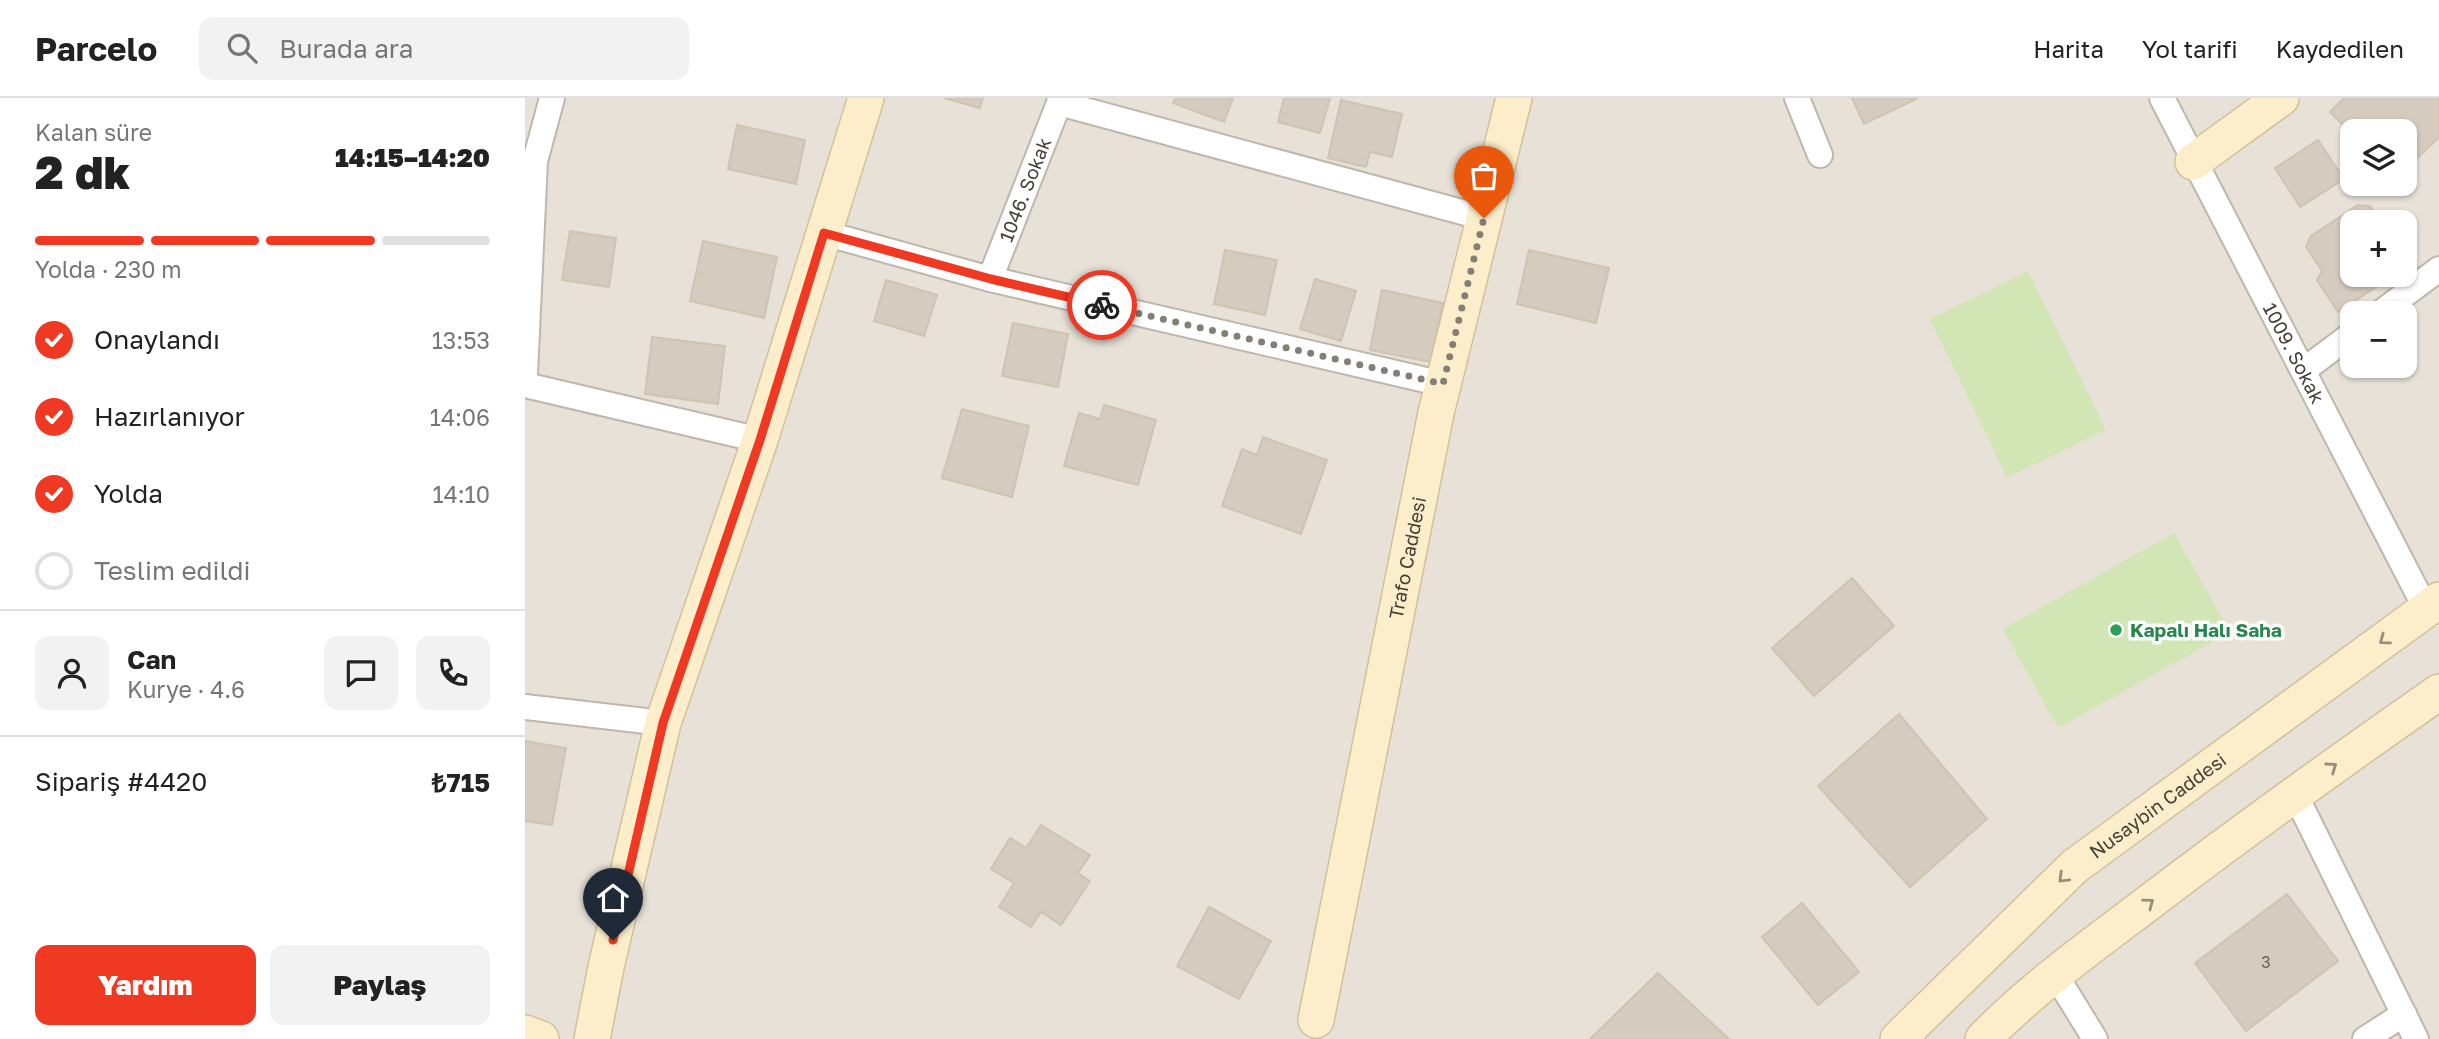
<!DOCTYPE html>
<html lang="tr">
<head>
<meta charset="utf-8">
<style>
	body { margin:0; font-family:"Golos Text",sans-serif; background:#f2f2f2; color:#222; height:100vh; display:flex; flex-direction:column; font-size:26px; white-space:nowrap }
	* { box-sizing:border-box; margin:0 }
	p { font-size:23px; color:#767676 }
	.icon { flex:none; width:38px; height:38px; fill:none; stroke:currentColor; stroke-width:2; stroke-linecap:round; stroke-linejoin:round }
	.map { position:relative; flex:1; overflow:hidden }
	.sheet { display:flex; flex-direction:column; background:#fff; width:525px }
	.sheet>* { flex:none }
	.tools { position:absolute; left:1815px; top:21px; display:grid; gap:14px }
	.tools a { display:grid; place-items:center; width:77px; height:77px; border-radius:14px; background:#fff; box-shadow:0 2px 5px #0004; font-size:35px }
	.pin { position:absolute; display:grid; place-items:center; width:60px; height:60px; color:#fff; margin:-72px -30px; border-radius:50% 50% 50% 0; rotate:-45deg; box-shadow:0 0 7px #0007 }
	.pin .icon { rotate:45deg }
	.courier { position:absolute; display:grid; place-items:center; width:70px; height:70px; margin:-35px; border:5px solid #f03923; border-radius:50%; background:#fff; color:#222; box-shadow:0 2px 9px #0007 }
	.headline em { font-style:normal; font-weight:800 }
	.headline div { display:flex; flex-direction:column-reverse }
	.headline { display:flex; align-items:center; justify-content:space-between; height:119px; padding:0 35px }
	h1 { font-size:46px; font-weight:800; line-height:52px }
	.bar { display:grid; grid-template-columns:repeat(4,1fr); gap:10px 7px; align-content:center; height:84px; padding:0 35px }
	.bar i { height:9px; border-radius:5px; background:#e0e0e0 }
	.bar .on { background:#f03923 }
	.bar p { grid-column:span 4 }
	.line { display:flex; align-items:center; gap:18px; padding:0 35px; border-top:2px solid #e0e0e0 }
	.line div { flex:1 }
	.round { display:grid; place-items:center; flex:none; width:74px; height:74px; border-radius:14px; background:#f2f2f2 }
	ol { padding:0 35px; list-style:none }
	li { display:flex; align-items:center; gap:21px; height:77px }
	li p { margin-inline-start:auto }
	li .icon { padding:7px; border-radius:50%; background:#f03923; color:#fff; stroke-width:4 }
	li:last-child { color:#767676 }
	li i { width:38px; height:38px; border:4px solid #e0e0e0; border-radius:50% }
	.button { display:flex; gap:14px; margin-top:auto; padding:14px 35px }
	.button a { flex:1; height:80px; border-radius:14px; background:#f03923; color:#fff; font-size:28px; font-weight:800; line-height:80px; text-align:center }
	.button a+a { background:#f2f2f2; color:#222 }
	header { display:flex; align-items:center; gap:42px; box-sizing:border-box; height:98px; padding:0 35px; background:#fff; border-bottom:2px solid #e0e0e0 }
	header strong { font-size:33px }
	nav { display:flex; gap:38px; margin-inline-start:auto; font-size:24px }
	.search { width:490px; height:63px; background:#f2f2f2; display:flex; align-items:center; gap:18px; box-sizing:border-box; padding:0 24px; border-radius:14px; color:#767676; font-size:26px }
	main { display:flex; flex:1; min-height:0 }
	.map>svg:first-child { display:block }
	.residential { fill:#e7e1d7; fill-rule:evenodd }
	.green { fill:#d1e6b4 }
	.building { fill:#d5cbbf; stroke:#cfc3b2; stroke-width:2 }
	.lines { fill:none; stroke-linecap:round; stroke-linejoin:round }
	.street-casing { stroke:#bfb7ac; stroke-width:28 }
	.secondary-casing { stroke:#d1c19a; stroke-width:38 }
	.street { stroke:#fff; stroke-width:24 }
	.secondary { stroke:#fceeca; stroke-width:35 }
	.oneway { stroke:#988e79 }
	.done { stroke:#847e75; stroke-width:7; stroke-dasharray:0 12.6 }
	.route { stroke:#f03923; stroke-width:9 }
	.leisure-dot { fill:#2e9e5b; stroke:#fff; stroke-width:2.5 }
	.labels { text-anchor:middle; stroke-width:7; stroke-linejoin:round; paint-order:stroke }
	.number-label { font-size:16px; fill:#6a6359 }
	.street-label { font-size:19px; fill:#474037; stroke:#fff }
	.leisure-label { font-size:19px; font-weight:bold; fill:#27864d; stroke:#fff; text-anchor:start }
</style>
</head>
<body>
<header>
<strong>Parcelo</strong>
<div class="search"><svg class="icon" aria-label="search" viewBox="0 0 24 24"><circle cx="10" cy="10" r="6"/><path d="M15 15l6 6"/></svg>Burada ara</div>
<nav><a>Harita</a><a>Yol tarifi</a><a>Kaydedilen</a></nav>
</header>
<main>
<section class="sheet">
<div class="headline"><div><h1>2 dk</h1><p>Kalan süre</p></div><em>14:15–14:20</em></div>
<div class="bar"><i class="on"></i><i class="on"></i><i class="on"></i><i></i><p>Yolda · 230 m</p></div>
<ol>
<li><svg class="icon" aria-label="check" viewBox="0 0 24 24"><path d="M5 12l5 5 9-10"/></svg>Onaylandı<p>13:53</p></li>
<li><svg class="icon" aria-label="check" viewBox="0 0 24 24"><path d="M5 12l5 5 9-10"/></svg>Hazırlanıyor<p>14:06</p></li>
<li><svg class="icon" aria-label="check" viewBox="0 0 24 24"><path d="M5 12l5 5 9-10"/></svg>Yolda<p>14:10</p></li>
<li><i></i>Teslim edildi</li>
</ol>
<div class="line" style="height:126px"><a class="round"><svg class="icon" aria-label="person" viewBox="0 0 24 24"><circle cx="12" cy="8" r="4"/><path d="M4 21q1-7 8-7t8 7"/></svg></a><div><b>Can</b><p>Kurye · 4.6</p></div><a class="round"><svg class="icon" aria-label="chat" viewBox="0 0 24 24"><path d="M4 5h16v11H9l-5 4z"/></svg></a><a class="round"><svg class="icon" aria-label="phone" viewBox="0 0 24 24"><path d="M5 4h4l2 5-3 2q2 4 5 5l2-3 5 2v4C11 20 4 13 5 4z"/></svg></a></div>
<div class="line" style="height:91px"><div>Sipariş #4420</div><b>₺715</b></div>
<div class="button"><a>Yardım</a><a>Paylaş</a></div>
</section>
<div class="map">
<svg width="1914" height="941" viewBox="0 0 1914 941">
	<rect width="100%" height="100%" fill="#f4f0e9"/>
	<!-- residential -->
	<path class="residential" d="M0 0H1914V941H0ZM1827 33H1880V86H1827ZM1827 124H1880V177H1827ZM1827 215H1880V268H1827Z"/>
	<!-- green -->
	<g class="green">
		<path d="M1503 173 1581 332 1482 379 1405 221Z"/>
		<path d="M1649 435 1705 534 1533 630 1478 531Z"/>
	</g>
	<!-- building -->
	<g class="building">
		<path d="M419 0H458L455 10Z"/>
		<path d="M650 0H708L699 24 648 5Z"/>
		<path d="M759 0H805L795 35 753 24Z"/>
		<path d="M1327 0H1393L1339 26Z"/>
		<path d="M1819 0H1914V39L1882 70 1880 67V33H1827V36L1805 14Z"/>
		<path d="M816 2 877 16 867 59 845 54 841 69 803 60Z"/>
		<path d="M212 27 280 42 271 86 203 71Z"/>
		<path d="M1793 42 1819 81 1775 109 1750 70Z"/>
		<path d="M1833 107 1845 108 1855 124H1827V177H1869L1813 214 1792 182 1797 173 1781 149 1786 138Z"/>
		<path d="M45 133 91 140 84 189 37 182Z"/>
		<path d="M178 143 252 159 239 220 165 203Z"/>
		<path d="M700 152 752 162 740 217 689 206Z"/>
		<path d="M1004 152 1084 170 1071 225 992 206Z"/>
		<path d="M790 181 831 193 816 243 775 231Z"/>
		<path d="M361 182 412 197 399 238 349 223Z"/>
		<path d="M857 192 918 205 906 264 845 252Z"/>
		<path d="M488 225 543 236 533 289 477 278Z"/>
		<path d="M127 239 200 248 193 306 120 296Z"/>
		<path d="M579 307 631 322 613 387 539 368 554 315 575 321Z"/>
		<path d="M437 311 504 328 487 399 417 380Z"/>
		<path d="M738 339 802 362 776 436 697 408 717 351 732 357Z"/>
		<path d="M1327 480 1369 528 1289 598 1247 550Z"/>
		<path d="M1374 616 1462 721 1385 789 1293 688Z"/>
		<path d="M0 643 41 650 27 727 0 723Z"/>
		<path d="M516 727 565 757 553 775 565 783 536 827 516 814 506 829 474 809 489 785 466 771 485 740 501 750Z"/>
		<path d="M1762 796 1813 863 1721 933 1670 865Z"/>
		<path d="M1277 805 1334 874 1293 907 1237 839Z"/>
		<path d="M684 809 746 843 714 901 652 868Z"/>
		<path d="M1133 875 1204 941H1065Z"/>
	</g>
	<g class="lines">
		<defs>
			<g id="street">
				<path d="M1272 0 1295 57"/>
				<path id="s1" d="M1637 0 1901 511"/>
				<path d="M534 5 959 120"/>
				<path d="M299 135 465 181 918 286"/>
				<path id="s2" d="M465 181 536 0"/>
				<path d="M1855 215 1914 171"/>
				<path d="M1779 272 1827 236"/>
				<path d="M0 276 10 63 27 0"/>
				<path d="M0 287 235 342"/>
				<path d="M0 609 138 625"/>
				<path d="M1770 696 1891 941"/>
				<path d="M1530 876 1570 941"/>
				<path d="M1840 941 1879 916"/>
			</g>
			<g id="secondary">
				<path d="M1668 64 1756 0"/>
				<path id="s3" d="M791 922 911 315 989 0"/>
				<path d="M0 935 16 941"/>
				<path d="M67 941 81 869 138 625 235 342 341 0"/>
				<path id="s4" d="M1373 941 1550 768 1914 502"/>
				<path d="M1458 941C1508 890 1565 849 1622 806 1718 733 1815 663 1914 594"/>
			</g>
		</defs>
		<!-- street casing -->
		<use href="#street" class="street-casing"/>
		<!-- secondary casing -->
		<use href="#secondary" class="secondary-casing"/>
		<!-- street -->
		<use href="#street" class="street"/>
		<!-- secondary -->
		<use href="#secondary" class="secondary"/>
	</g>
	<!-- one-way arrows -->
	<defs><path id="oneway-chevron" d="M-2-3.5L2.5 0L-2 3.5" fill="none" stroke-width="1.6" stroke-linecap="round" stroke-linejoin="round" transform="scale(1.75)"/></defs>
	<g class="oneway">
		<use href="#oneway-chevron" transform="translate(1859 542) rotate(144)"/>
		<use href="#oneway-chevron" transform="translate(1807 669) rotate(-35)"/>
		<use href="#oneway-chevron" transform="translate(1538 780) rotate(136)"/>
		<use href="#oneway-chevron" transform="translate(1624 805) rotate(-37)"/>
	</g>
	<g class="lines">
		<!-- done -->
		<path class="done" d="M577 207 918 286 959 120"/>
		<!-- route -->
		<path class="route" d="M88 842 138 625 235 342 299 135 466 181 577 207"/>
	</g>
	<!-- markers -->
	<circle class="leisure-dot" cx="1591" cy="532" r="7"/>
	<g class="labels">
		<!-- number labels -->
		<g class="number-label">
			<text x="1741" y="870">3</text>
		</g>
		<!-- street labels -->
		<g class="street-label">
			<text dy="7" stroke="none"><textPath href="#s2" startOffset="96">1046. Sokak</textPath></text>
			<text dy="7" stroke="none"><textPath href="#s1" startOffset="287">1009. Sokak</textPath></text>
			<text dy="7" stroke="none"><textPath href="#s3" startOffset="471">Trafo Caddesi</textPath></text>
			<text dy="7" stroke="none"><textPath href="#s4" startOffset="350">Nusaybin Caddesi</textPath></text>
		</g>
		<!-- leisure labels -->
		<g class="leisure-label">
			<text x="1605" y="539">Kapalı Halı Saha</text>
		</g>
	</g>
</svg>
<div class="tools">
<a><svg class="icon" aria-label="layers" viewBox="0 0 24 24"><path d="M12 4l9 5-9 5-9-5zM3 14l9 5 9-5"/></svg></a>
<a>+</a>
<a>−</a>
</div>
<div class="pin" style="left:959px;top:120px;background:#ea580c"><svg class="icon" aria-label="bag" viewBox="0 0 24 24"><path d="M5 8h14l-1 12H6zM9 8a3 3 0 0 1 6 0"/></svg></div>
<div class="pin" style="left:88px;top:842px;background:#1f2937"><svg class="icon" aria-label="home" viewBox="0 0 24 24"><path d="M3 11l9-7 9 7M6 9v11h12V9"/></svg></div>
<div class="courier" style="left:577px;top:207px"><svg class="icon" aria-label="bike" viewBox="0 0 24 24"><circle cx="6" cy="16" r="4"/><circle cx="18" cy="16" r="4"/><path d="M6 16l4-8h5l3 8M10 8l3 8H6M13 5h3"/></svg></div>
</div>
</main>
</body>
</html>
